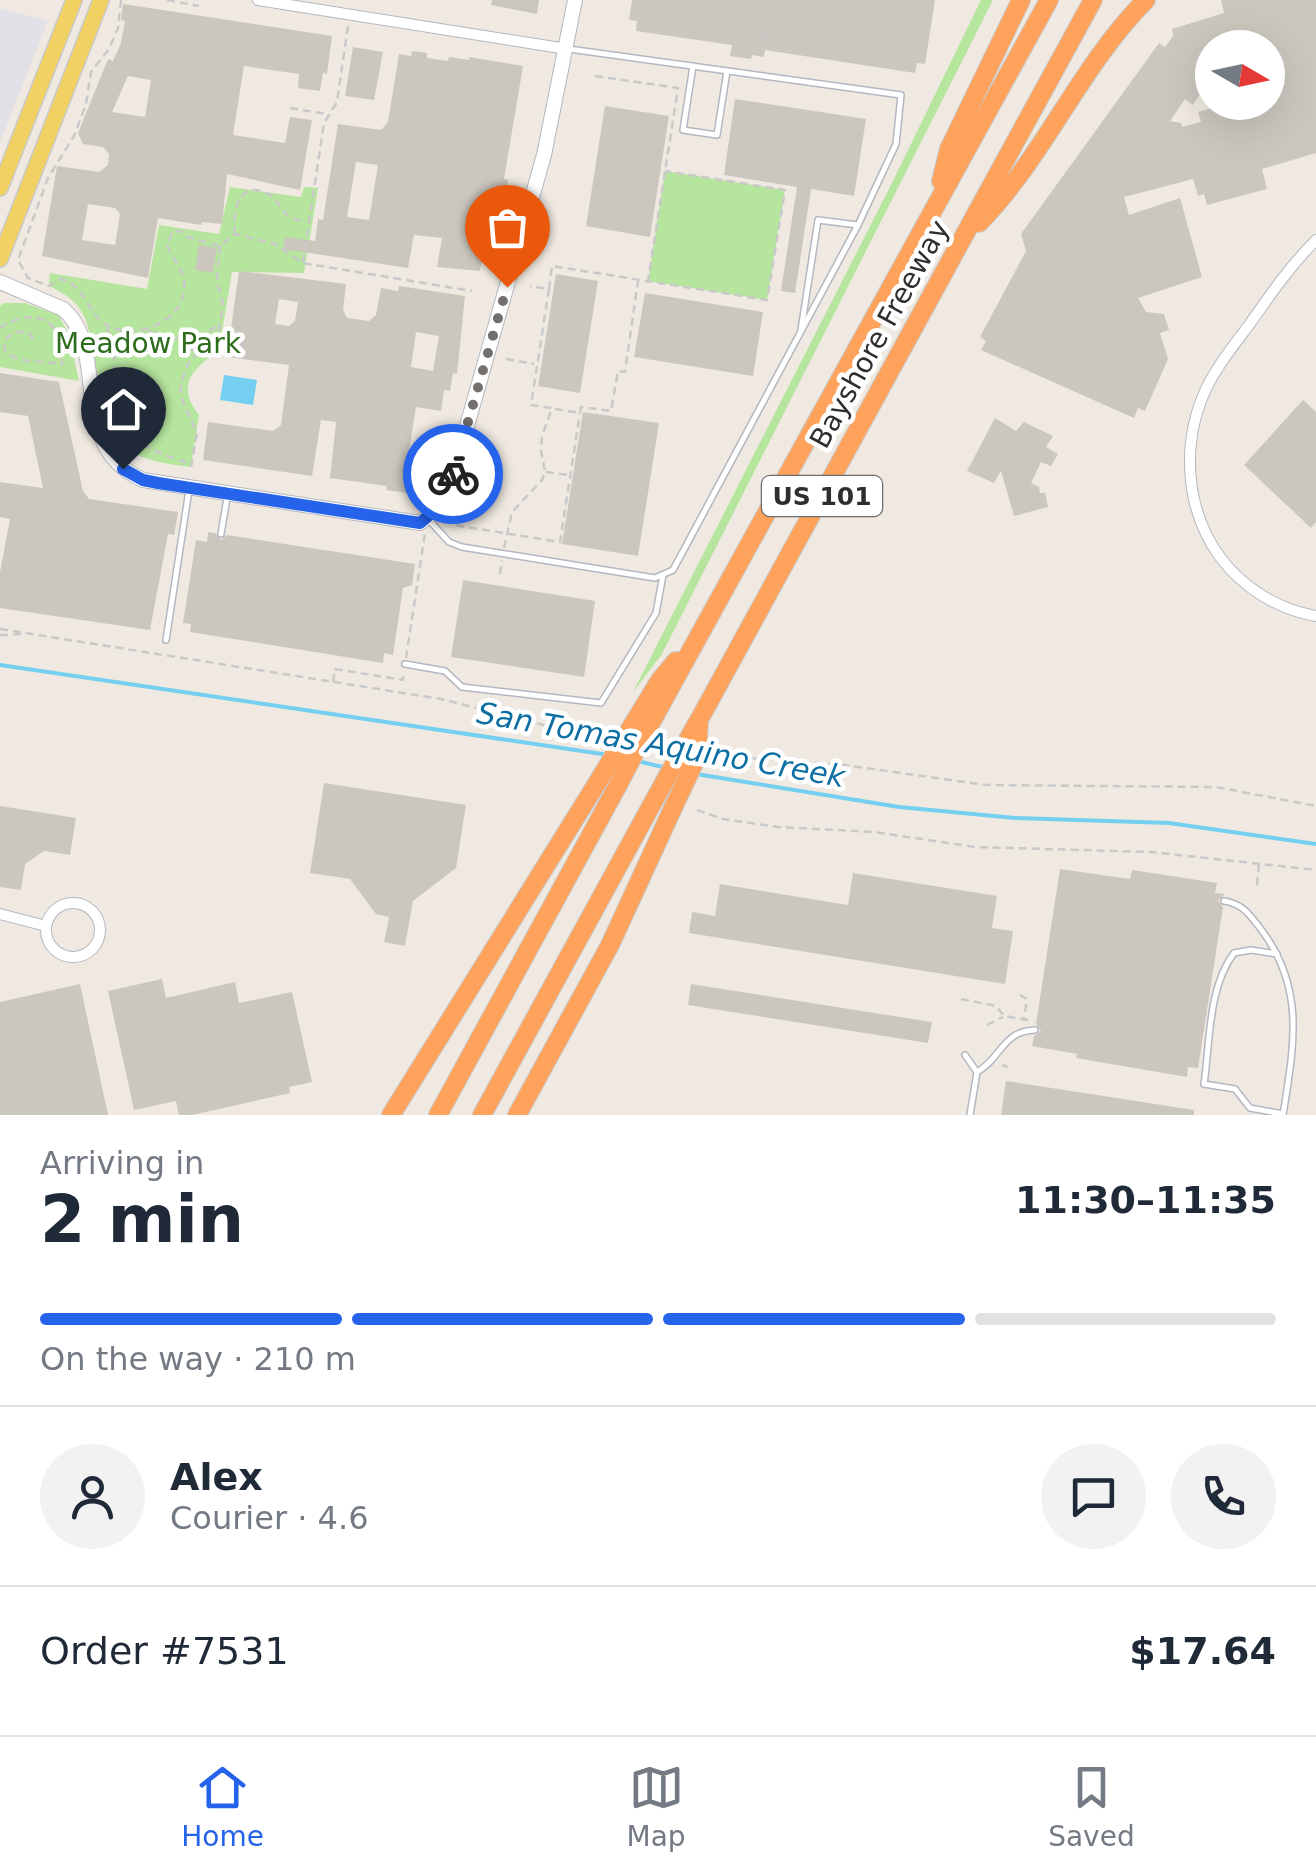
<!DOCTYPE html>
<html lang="en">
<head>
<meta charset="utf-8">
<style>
	body { margin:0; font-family:"DejaVu Sans",sans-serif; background:#f2f2f3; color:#1f2937; height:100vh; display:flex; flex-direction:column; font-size:38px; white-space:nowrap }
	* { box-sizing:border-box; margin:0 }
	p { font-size:32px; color:#747a83 }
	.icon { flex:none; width:55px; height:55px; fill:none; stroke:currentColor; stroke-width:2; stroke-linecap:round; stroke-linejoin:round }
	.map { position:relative; height:1115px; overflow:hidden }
	.side { display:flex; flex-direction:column; background:#fff; flex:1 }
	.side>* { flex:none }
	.needle { width:65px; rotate:99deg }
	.tools { position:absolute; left:1195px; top:30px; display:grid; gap:20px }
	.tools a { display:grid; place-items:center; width:90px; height:90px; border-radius:50%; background:#fff; box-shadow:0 10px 40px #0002; font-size:50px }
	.pin { position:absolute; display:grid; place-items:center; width:85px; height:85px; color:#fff; margin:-102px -42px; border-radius:50% 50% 50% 0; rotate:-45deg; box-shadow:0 0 10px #0007 }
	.pin .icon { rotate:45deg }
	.courier { position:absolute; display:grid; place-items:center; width:100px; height:100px; margin:-50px; border:8px solid #2563eb; border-radius:50%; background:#fff; color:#222; box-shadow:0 2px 12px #0007 }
	.headline em { font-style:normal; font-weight:800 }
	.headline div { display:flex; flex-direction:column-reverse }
	.headline { display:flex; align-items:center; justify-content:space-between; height:170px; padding:0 40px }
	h1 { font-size:65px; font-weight:800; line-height:75px }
	.bar { display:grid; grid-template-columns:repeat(4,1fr); gap:15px 10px; align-content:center; height:120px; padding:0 40px }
	.bar i { height:12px; border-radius:8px; background:#e0e1e3 }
	.bar .current { background:#2563eb }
	.bar p { grid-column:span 4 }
	.line { display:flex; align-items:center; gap:25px; padding:0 40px; border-top:2px solid #e0e1e3 }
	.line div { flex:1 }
	.round { display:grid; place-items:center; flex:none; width:105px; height:105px; border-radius:52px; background:#f2f2f3 }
	.dock { display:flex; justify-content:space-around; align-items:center; height:140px; border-top:2px solid #e0e1e3; background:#fff; font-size:28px; color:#747a83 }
	.dock a { display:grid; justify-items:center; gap:5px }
	.dock .current { color:#2563eb }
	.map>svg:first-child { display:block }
	.industrial { fill:#e3e1e8 }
	.green { fill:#b6e59e }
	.water { fill:#75cff0 }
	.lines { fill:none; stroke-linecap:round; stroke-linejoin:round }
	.stream { stroke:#75cff0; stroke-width:4 }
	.building { fill:#cbc7bf; fill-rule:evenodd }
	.lane-casing { stroke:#b4b7c1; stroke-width:8 }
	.street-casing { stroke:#b4b7c1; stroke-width:12 }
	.secondary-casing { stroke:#b4b7c1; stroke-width:16 }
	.primary-casing { stroke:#c9c9c9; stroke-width:18 }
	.highway-casing { stroke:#c9c9c9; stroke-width:20 }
	.path { stroke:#c9c9c9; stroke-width:2.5; stroke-dasharray:8 5; stroke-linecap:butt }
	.lane { stroke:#fff; stroke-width:5 }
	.street { stroke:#fff; stroke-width:10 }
	.secondary { stroke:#fff; stroke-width:14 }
	.primary { stroke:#f2d163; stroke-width:15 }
	.highway { stroke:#ffa35c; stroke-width:18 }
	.highway-bridge-casing { stroke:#c9c9c9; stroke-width:20; stroke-linecap:butt }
	.highway-bridge { stroke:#ffa35c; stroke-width:18 }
	.done { stroke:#726f6d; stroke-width:10; stroke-dasharray:0 18 }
	.route { stroke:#2563eb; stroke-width:12 }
	.labels { text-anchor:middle; stroke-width:9; stroke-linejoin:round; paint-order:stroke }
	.shield { fill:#fff; stroke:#6d6d6d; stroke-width:2.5 }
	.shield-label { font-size:25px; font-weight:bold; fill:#2e2e2e }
	.street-label { font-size:28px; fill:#2e2e2e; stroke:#fff }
	.park-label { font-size:28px; fill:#2c6e1b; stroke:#fff }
	.water-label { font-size:30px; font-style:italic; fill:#0d6fa3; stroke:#fff }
</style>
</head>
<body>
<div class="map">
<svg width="1316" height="1115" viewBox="0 0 1316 1115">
	<rect width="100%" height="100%" fill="#efe9e1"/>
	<!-- industrial -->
	<path class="industrial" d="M0 8 48 21 0 142Z"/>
	<!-- green -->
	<g class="green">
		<path d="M981 0H993L662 654 633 692 891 185Z"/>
		<path d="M665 171 785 190 767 300 648 281Z"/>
		<path d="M230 187 301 197 304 187 318 188 304 273 232 272 219 350C193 369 175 385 199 415L191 467C160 463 132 460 110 434L87 323C79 302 69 296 49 286L50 273 147 289 159 225 219 234Z"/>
		<path d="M4 303H25L58 315 68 332 79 381 0 367V306Z"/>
	</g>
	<!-- water -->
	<path class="water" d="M224 375 257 380 253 405 220 400Z"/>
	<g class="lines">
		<!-- stream -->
		<g class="stream">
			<path d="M0 665 609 755"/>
			<path d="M637 761 667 768"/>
			<path d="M696 774 899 807 1015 818 1169 823 1316 844"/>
		</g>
	</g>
	<!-- building -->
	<g class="building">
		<path d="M492 0H539L537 14 491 5Z"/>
		<path d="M632 0H935L925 64 917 63 915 73 765 50 764 57 752 55 751 59 730 56 732 45 636 31 637 21 629 20Z"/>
		<path d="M1221 0H1316V153L1262 169 1267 189 1207 205 1204 194 1198 196 1193 179 1124 197 1129 215 1180 198 1202 277 1138 298 1146 312 1164 314 1169 330 1160 333 1168 359 1145 411 1138 408 1134 418 981 350 986 341 980 337 1026 251 1021 234 1159 43 1165 47 1173 36 1172 29 1224 13ZM1212 48H1268V102H1235L1198 112 1201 122 1182 127 1181 123 1170 121 1185 99 1193 105 1206 85 1212 83Z"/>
		<path d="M123 4 332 36 327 74 323 73 320 91 298 88 299 74 244 66 233 135 285 143 290 117 312 120 300 190 227 174 222 224 202 222 201 225 158 218 148 278 42 256 57 166 99 172 108 165 109 154 103 147 83 144 78 133 108 59 113 61 121 43 125 21 121 20ZM128 76 151 80 145 117 112 112ZM88 204 115 208 120 214 115 245 82 240Z"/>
		<path d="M353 47 383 52 374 100 345 96Z"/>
		<path d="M412 51 427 53V58L448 61 449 57 469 60V57L523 66 504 179 508 180 502 218 489 215 480 271 437 267 442 238 414 235 408 268 283 249 285 237 315 241 318 219 323 220 338 124 381 130 388 122 399 54 411 56ZM356 162 378 165 369 220 347 217Z"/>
		<path d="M735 99 866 119 854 196 811 189 795 293 781 291 797 187 724 175Z"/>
		<path d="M605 106 669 116 650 237 586 226Z"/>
		<path d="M199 245 217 248 213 273 195 270Z"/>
		<path d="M239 271 346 284 343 310 347 318 369 321 376 315 381 288 398 291 399 286 465 296 457 374 453 373 450 391 444 390 441 411 416 407 406 470H411L408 493 386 490 387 486 330 478 336 422 321 420 312 476 203 460 208 422 273 431 281 425 289 365 227 357ZM279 299 298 302 295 321 289 326 275 324ZM416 332 439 336 433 371 411 367Z"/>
		<path d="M556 274 598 281 580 393 538 386Z"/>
		<path d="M645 293 763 312 753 376 634 357Z"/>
		<path d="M0 373 59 382 83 491 89 499 178 512 174 535 168 534 150 630 0 608V572L10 519 0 517V482L43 488 28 416 0 412Z"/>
		<path d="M1303 400 1316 412V522L1311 528 1244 465Z"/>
		<path d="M583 412 659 423 638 556 562 544Z"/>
		<path d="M995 418 1016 431 1024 422 1053 436 1046 447 1058 454 1051 466 1041 462 1031 483 1039 487 1040 493H1045L1048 507 1014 516 1001 471 994 483 967 471Z"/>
		<path d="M208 532 215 533 221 540 227 535 415 564 412 585 403 588 393 655 384 653 383 663 190 632 191 624 183 623 196 540 207 542Z"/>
		<path d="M463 580 595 601 584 677 451 657Z"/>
		<path d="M324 783 466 805 456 868 413 901 405 946 384 942 389 917 376 914 350 879 310 873Z"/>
		<path d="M0 806 76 818 70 855 44 851 25 864 21 890 0 887Z"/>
		<path d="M1060 869 1130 879 1132 870 1217 883 1215 893 1225 894 1218 901 1223 907 1198 1068 1188 1067 1187 1077 1076 1058 1077 1054 1032 1046 1034 1036 1041 1031 1036 1024Z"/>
		<path d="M853 873 997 896 992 928 1013 931 1005 984 689 933 692 912 715 916 720 884 848 905Z"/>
		<path d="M162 979 166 998 235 982 239 1003 292 992 312 1082 289 1087 290 1093 192 1115H179L176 1101 134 1110 108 991Z"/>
		<path d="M80 984 108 1115H0V1002Z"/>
		<path d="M691 984 932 1022 928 1043 688 1005Z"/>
		<path d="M1006 1081 1194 1110V1115H1001Z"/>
	</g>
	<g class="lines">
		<defs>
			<g id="lane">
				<path d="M693 66 683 130 717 135 727 71"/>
				<path d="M801 330 818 220 858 225"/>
				<path d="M429 520 449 542 462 547 655 578 673 570 858 225 896 144 901 95 569 49"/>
				<path d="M221 534 227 498"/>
				<path d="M166 640 189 490"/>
				<path d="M405 664 445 671 462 687 601 703 656 613 663 575"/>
				<path d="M1224 901C1243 904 1249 914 1260 928 1306 988 1294 1045 1283 1115"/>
				<path d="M1277 954 1251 950 1234 953C1208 987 1210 1043 1204 1084L1235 1089 1250 1108 1283 1114"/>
				<path d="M965 1055 977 1072 970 1115"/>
				<path d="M977 1072C1001 1059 1002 1031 1035 1030"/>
			</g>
			<g id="street">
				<path d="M258 0 567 49"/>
				<path d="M1316 240C1290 266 1270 295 1249 325 1234 345 1217 366 1206 389 1181 443 1185 509 1220 557 1243 588 1279 610 1316 616"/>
				<circle cx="73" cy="930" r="27"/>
				<path d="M0 914 46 926"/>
			</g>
			<path id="secondary" d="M0 282 63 309C111 349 65 445 143 480L420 523 438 509 449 489 544 155 575 0"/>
			<g id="primary">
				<path d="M0 188 74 0"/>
				<path d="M0 259 101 0"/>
			</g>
			<g id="highway">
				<path d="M941 181 949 149 1021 0"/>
				<path d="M979 223C1044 157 1080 66 1146 0"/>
				<path d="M699 720 1093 0"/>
				<path d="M624 739 660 680 676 661"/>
				<path d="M641 741 1049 0"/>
				<path d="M391 1115 599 780"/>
				<path d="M438 1115 617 787"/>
				<path d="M482 1115 656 797"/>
				<path d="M517 1115 610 945 673 808"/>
			</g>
		</defs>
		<!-- lane casing -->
		<use href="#lane" class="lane-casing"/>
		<!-- street casing -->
		<use href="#street" class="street-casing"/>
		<!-- secondary casing -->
		<use href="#secondary" class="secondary-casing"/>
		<!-- primary casing -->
		<use href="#primary" class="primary-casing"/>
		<!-- highway casing -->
		<use href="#highway" class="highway-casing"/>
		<!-- path -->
		<g class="path">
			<path d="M121 0 118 28 109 49 91 72 86 104 74 136 48 178 18 260 28 278 49 286 60 279C87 284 87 317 110 327 140 340 189 319 184 281 182 267 172 258 167 245L173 231H181L187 237 220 246 235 234 275 244 303 263 472 291"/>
			<path d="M167 0 199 6"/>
			<path d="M735 31 769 37"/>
			<path d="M595 76 678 88 648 281"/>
			<path d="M290 108 326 114"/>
			<path d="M235 234C232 211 239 177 270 195 279 201 282 213 291 218 294 219 305 221 307 221"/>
			<path d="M303 262 324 123 337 102 348 26"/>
			<path d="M549 289 552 266 767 300 785 190 665 171"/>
			<path d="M0 328C16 316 45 310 57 333 61 341 61 356 62 365 42 359 18 366 4 349L5 340 14 332H28L34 340"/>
			<path d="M107 328 114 345V365L128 399 124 429C137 445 172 460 192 463"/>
			<path d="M147 330C173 343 195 341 219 325"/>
			<path d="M180 341 197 353"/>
			<path d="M506 359 534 364"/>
			<path d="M555 409 580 413 581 407 611 411 618 371 625 372 638 281"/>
			<path d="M191 467 197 433 180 395 181 383 188 364 197 353 215 343 218 336 223 304 217 281 220 246"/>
			<path d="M546 472 568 475"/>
			<path d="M420 490 427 498"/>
			<path d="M447 517 454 525 560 542 580 413"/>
			<path d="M504 548 512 512 542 480 545 471 541 451 542 436 552 408 531 405 549 289 530 286"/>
			<path d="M500 574 502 560"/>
			<path d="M0 629 441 699 607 741"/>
			<path d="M0 635 23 634"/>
			<path d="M406 658 425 533"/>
			<path d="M333 682 335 669 403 680 404 671"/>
			<path d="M712 765 748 758 837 764 986 785 1216 787 1316 806"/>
			<path d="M697 810 723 819 778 827 874 832 975 847 1151 852 1316 870"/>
			<path d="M1257 885 1259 863"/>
			<path d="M1020 995 1027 999 1024 1018"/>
			<path d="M961 999 996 1006 1004 1016 1033 1021"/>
			<path d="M987 1025 1003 1017"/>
			<path d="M1002 1065 1008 1067"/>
		</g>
		<!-- lane -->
		<use href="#lane" class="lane"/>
		<!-- street -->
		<use href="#street" class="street"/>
		<!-- secondary -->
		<use href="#secondary" class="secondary"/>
		<!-- primary -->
		<use href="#primary" class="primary"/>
		<!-- highway -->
		<use href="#highway" class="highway"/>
		<defs>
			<g id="highway-bridge">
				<path d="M599 780 624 739"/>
				<path d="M617 787 641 741"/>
				<path d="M656 797 697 723"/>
				<path d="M673 808 697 757 699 720"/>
			</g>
		</defs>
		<!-- highway-bridge casing -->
		<use href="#highway-bridge" class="highway-bridge-casing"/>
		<!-- highway-bridge -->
		<use href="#highway-bridge" class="highway-bridge"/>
	</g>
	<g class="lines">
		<!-- done -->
		<path class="done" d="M453 474 507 287"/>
		<!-- route -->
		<path class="route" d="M123 469 143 480 158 483 420 523 442 504 453 474"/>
	</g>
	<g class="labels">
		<!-- shield labels -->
		<rect class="shield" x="762" y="476" width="120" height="40" rx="8"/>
		<g class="shield-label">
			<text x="822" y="505">US 101</text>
		</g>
		<!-- street labels -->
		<g class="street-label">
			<text transform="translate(879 334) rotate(-61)" y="10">Bayshore Freeway</text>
		</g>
		<!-- park labels -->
		<g class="park-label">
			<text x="148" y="353">Meadow Park</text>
		</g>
		<!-- water labels -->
		<g class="water-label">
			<text transform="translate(661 745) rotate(10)" y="10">San Tomas Aquino Creek</text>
		</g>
	</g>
</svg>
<div class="tools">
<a><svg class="needle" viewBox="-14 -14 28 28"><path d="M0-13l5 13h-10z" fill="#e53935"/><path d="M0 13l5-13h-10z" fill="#747a83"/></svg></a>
</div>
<div class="pin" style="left:507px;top:287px;background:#ea580c"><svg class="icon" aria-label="bag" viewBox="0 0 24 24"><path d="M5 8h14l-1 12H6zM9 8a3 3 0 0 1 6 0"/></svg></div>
<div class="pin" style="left:123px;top:469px;background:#1f2937"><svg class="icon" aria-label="home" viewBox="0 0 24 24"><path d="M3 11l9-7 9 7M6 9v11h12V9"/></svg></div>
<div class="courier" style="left:453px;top:474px"><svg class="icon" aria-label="bike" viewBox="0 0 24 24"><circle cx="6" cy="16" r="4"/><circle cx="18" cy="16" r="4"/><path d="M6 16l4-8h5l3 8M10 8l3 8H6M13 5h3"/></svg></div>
</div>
<section class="side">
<div class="headline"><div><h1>2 min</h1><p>Arriving in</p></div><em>11:30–11:35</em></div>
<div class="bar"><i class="current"></i><i class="current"></i><i class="current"></i><i></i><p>On the way · 210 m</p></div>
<div class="line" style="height:180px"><a class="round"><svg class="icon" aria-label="person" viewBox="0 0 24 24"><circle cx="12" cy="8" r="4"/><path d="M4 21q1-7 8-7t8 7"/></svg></a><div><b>Alex</b><p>Courier · 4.6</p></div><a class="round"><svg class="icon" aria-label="chat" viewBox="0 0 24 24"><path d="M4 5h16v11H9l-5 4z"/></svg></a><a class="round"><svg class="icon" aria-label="phone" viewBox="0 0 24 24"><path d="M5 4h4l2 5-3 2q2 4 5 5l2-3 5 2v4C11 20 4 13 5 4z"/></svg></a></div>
<div class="line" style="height:130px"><div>Order #7531</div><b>$17.64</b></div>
</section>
<nav class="dock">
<a class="current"><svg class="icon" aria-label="home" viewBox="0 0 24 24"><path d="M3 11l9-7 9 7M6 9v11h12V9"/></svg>Home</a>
<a><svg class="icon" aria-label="map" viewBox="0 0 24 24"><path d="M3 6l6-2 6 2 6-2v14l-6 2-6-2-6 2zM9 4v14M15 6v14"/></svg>Map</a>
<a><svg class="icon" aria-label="saved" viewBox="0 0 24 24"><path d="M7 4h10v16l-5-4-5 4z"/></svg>Saved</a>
</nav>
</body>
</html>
